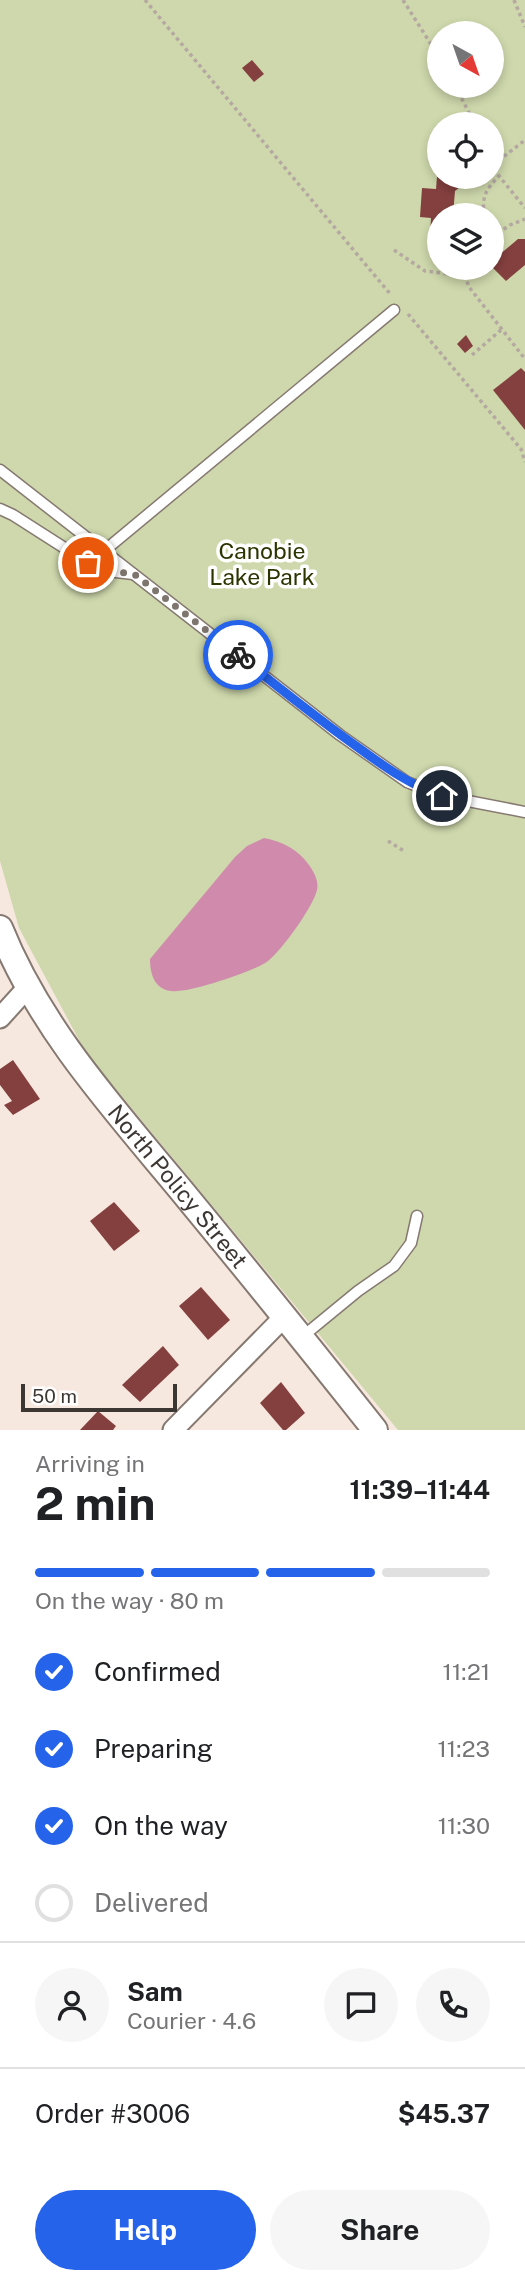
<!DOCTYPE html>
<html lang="en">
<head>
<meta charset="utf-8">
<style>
	body { margin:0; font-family:"Public Sans",sans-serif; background:#f6f6f6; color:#202124; height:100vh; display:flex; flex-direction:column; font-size:26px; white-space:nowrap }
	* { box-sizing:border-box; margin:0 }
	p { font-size:23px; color:#757577 }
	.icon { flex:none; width:38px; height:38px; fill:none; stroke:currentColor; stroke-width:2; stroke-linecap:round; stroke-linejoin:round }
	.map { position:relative; height:1430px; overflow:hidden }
	.drawer { display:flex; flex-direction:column; background:#fff; flex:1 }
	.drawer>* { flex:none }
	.needle { width:46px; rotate:140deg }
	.fabs { position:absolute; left:427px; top:21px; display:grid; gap:14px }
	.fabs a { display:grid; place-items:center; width:77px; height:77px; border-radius:50%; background:#fff; box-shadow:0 4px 10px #0003; font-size:35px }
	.scale { position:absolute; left:21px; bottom:18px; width:156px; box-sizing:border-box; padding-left:7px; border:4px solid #3d3733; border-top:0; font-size:19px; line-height:24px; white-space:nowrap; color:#3d3733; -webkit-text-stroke:5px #fff; paint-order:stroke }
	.pin { position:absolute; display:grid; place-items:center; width:60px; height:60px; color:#fff; margin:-30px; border:4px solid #fff; border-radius:50%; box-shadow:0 2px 7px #0007 }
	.courier { position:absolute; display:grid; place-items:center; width:70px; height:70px; margin:-35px; border:5px solid #2563eb; border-radius:50%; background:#fff; color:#222; box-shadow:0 2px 9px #0007 }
	.summary em { font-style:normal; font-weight:700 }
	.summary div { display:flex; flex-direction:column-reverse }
	.summary { display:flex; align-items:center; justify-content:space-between; height:119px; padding:0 35px }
	h1 { font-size:46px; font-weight:700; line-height:52px }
	.bar { display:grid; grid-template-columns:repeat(4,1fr); gap:10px 7px; align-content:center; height:84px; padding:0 35px }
	.bar i { height:9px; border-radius:5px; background:#e0e0e0 }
	.bar .selected { background:#2563eb }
	.bar p { grid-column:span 4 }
	.line { display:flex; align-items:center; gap:18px; padding:0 35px; border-top:2px solid #e0e0e0 }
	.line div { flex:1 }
	.round { display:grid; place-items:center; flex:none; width:74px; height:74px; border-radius:37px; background:#f6f6f6 }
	ol { padding:0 35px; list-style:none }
	li { display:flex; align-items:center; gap:21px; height:77px }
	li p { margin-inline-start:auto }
	li .icon { padding:7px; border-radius:50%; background:#2563eb; color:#fff; stroke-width:4 }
	li:last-child { color:#757577 }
	li i { width:38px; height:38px; border:4px solid #e0e0e0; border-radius:50% }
	.cta { display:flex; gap:14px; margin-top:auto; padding:14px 35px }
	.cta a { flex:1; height:80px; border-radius:42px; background:#2563eb; color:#fff; font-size:28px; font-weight:700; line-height:80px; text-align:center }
	.cta a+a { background:#f6f6f6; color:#202124 }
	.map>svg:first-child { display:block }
	.green { fill:#ced8ac; fill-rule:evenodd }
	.water { fill:#d08bac }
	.building { fill:#84403f }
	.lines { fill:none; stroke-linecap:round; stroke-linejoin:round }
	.service-casing { stroke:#867971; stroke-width:13 }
	.minor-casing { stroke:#867971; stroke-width:23 }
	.tertiary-casing { stroke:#867971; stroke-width:28 }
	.path { stroke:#b4a8a1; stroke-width:3.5; stroke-dasharray:3.5 3.5; stroke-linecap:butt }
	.service { stroke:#fff; stroke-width:10 }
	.minor { stroke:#fff; stroke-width:19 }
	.tertiary { stroke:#fff; stroke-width:24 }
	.done { stroke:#7e756f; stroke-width:7; stroke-dasharray:0 12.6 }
	.route { stroke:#2563eb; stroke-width:9 }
	.labels { text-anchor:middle; stroke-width:7; stroke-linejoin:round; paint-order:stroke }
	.park-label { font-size:23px; fill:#2c3400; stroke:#fff }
	.street-label { font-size:23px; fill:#3d3733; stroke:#fff }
</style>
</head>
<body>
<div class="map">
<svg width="525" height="1430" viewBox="0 0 525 1430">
	<rect width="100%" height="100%" fill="#f7e8df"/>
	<!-- green -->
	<path class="green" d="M0 0H525V1430H398L86 1053 19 928 0 861ZM439 33H492V86H439ZM439 124H492V177H439ZM439 215H492V268H439Z"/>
	<!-- water -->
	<path class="water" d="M264 838C282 841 299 850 309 865 314 872 319 881 317 890 313 907 282 950 268 961 255 971 187 994 171 991 154 989 150 973 150 959L235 857 247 846Z"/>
	<!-- building -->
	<g class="building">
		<path d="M252 60 264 74 254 82 242 68Z"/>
		<path d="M437 177H460V187L455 191 453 215H439V236L430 235 431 218 420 217 422 188 436 189Z"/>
		<path d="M518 239H525V265L506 281 492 267V261Z"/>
		<path d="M466 335 473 346 465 353 457 344Z"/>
		<path d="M521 368 525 372V430L493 390Z"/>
		<path d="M13 1060 40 1099 13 1115 4 1105 12 1101 0 1085V1069Z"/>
		<path d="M114 1202 140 1231 114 1251 90 1221Z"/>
		<path d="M201 1287 230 1320 208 1340 179 1306Z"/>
		<path d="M163 1346 179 1365 140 1402 122 1385Z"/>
		<path d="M281 1382 305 1413 286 1430H283L260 1403Z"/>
		<path d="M98 1411 116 1426 113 1430H80Z"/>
	</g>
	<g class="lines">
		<defs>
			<g id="service">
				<path d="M0 470 340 735 407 782 442 796 525 812"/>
				<path d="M0 509 13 515 99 570 133 574"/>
				<path d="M104 551 394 310"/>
				<path d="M302 1337 358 1291 394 1266 411 1243 417 1216"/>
			</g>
			<g id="minor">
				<path d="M0 1018 28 987"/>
				<path d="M173 1430 285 1316"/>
			</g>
			<g id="tertiary">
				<path id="s1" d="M0 928C40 1028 113 1108 181 1190 246 1269 311 1349 375 1430"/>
			</g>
		</defs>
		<!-- service casing -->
		<use href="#service" class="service-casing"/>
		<!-- minor casing -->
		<use href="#minor" class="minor-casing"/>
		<!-- tertiary casing -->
		<use href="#tertiary" class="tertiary-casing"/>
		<!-- path -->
		<g class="path">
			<path d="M145 0 391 295"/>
			<path d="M403 0 439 57"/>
			<path d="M514 0 525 27"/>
			<path d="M455 86 475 124"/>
			<path d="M492 162 499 176"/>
			<path d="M493 165 525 140"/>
			<path d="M484 215C482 195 486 190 499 176L525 208"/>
			<path d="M492 237 510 225 525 219"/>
			<path d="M394 250 425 271 465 276"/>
			<path d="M466 268 465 276 469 287 525 359"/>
			<path d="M408 314 521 449 525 462"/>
			<path d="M472 355 501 330"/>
			<path d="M388 841 404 851"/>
		</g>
		<!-- service -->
		<use href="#service" class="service"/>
		<!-- minor -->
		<use href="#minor" class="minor"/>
		<!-- tertiary -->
		<use href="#tertiary" class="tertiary"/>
	</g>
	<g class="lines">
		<!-- done -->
		<path class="done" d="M88 563 99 570 134 574 238 655"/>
		<!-- route -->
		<path class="route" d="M238 655C279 688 320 721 363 751 389 770 411 785 442 796"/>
	</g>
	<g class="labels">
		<!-- park labels -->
		<g class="park-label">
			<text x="262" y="559">Canobie<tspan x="262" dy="26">Lake Park</tspan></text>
		</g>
		<!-- street labels -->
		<g class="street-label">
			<text dy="8" stroke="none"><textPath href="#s1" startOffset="315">North Policy Street</textPath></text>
		</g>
	</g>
</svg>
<div class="fabs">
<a><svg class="needle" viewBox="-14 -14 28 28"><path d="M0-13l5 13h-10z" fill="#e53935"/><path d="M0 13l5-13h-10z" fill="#757577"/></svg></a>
<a><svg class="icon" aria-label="locate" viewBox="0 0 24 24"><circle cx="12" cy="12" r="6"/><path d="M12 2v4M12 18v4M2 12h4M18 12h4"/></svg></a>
<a><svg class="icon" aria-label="layers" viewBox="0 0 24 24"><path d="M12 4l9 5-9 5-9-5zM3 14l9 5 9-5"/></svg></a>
</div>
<div class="scale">50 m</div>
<div class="pin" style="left:88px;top:563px;background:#ea580c"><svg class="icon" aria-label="bag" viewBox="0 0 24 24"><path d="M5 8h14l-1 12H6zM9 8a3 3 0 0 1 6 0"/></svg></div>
<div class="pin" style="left:442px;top:796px;background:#1f2937"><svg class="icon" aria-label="home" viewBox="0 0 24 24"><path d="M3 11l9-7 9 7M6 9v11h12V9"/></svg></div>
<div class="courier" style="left:238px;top:655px"><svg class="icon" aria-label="bike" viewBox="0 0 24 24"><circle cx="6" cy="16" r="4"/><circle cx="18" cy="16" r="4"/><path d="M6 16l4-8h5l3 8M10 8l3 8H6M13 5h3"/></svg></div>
</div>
<section class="drawer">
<div class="summary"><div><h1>2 min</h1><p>Arriving in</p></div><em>11:39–11:44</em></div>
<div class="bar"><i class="selected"></i><i class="selected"></i><i class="selected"></i><i></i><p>On the way · 80 m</p></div>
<ol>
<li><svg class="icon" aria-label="check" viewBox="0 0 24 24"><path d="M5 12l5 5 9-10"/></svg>Confirmed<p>11:21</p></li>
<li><svg class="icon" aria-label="check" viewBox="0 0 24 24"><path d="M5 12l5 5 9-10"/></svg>Preparing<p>11:23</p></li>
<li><svg class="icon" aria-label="check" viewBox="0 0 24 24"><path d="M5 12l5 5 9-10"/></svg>On the way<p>11:30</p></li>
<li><i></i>Delivered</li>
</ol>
<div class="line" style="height:126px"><a class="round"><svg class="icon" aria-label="person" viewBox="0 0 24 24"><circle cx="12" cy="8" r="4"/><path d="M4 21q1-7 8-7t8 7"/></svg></a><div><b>Sam</b><p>Courier · 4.6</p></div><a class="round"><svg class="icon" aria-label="chat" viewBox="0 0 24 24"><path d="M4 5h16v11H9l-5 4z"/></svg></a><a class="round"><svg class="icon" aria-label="phone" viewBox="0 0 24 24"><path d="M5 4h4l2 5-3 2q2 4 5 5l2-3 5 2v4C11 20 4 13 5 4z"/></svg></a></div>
<div class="line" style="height:91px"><div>Order #3006</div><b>$45.37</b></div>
<div class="cta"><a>Help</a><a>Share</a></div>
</section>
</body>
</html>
